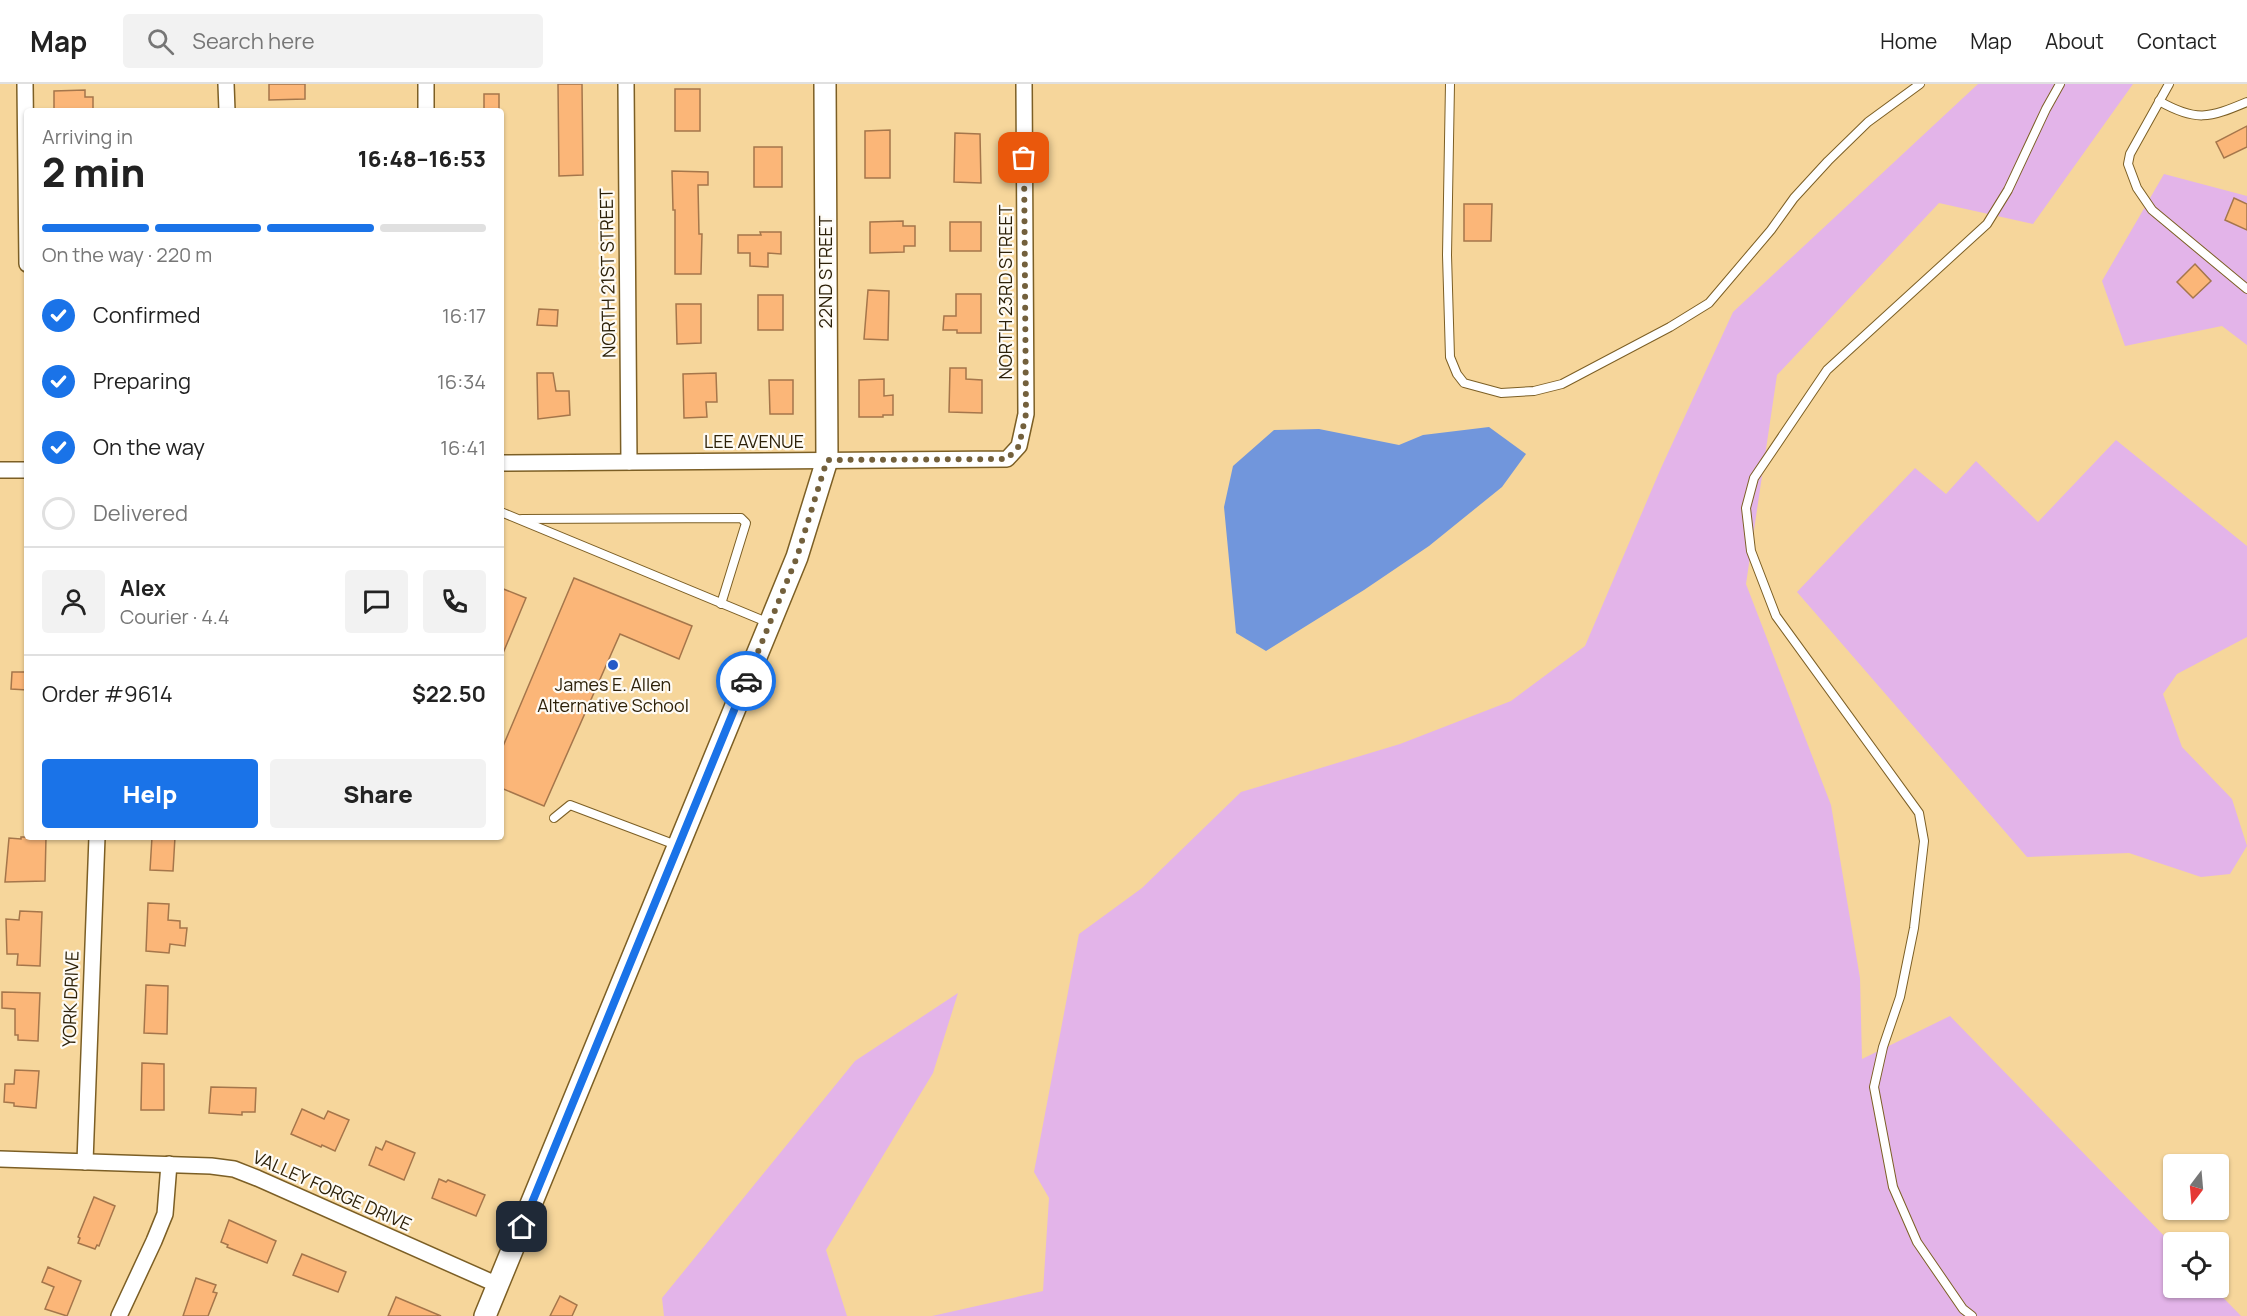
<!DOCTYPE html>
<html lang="en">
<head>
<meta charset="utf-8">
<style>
	body { margin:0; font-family:Manrope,sans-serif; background:#f2f2f2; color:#222; height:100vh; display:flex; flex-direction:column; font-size:22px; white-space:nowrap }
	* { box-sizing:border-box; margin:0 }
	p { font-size:20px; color:#767676 }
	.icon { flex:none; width:33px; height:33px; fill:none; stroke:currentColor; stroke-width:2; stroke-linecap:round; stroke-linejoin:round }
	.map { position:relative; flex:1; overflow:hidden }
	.panel { position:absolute; left:24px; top:24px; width:480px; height:732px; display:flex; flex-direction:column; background:#fff; border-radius:6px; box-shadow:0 2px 4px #0004 }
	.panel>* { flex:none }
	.needle { width:39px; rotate:196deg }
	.buttons { position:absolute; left:2163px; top:1070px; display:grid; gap:12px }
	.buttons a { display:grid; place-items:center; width:66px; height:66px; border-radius:6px; background:#fff; box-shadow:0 2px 4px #0004; font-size:30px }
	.pin { position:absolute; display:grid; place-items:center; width:51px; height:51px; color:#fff; margin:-26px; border-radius:12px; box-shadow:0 3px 9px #0006 }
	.courier { position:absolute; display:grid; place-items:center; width:60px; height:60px; margin:-30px; border:4px solid #1a73e8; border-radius:50%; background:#fff; color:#222; box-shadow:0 2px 8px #0007 }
	.summary em { font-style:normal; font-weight:800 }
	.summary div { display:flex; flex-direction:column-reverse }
	.summary { display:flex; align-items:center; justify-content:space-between; height:102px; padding:0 18px }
	h1 { font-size:39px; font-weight:800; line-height:45px }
	.bar { display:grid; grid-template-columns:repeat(4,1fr); gap:9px 6px; align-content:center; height:72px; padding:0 18px }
	.bar i { height:8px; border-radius:4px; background:#e0e0e0 }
	.bar .current { background:#1a73e8 }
	.bar p { grid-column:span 4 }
	.line { display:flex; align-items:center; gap:15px; padding:0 18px; border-top:2px solid #e0e0e0 }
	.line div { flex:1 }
	.round { display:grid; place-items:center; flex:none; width:63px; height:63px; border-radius:6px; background:#f2f2f2 }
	ol { padding:0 18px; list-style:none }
	li { display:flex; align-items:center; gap:18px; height:66px }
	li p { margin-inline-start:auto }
	li .icon { padding:6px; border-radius:50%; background:#1a73e8; color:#fff; stroke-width:4 }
	li:last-child { color:#767676 }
	li i { width:33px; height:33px; border:3px solid #e0e0e0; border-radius:50% }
	.primary-button { display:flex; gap:12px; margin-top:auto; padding:12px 18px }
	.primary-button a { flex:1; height:69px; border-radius:6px; background:#1a73e8; color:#fff; font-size:24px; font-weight:800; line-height:69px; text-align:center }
	.primary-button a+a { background:#f2f2f2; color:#222 }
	header { display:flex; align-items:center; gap:36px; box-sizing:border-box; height:84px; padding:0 30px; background:#fff; border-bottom:2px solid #e0e0e0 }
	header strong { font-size:28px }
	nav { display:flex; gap:33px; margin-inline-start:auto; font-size:21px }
	.search { width:420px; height:54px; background:#f2f2f2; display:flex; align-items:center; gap:15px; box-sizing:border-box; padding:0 21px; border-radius:6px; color:#767676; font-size:22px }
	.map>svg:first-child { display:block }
	.green { fill:#e3b4e9 }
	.water { fill:#7196dc }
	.building { fill:#fbb678; stroke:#a5764b; stroke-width:1.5 }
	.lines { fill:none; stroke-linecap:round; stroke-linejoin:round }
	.lane-casing { stroke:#7c5f25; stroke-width:10 }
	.street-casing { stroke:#7c5f25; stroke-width:18 }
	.secondary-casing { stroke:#7c5f25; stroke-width:24 }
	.lane { stroke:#fff; stroke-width:8 }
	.street { stroke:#fff; stroke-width:15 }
	.secondary { stroke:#fff; stroke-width:21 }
	.done { stroke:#73603c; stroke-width:6; stroke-dasharray:0 10.8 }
	.route { stroke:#1a73e8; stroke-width:8 }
	.poi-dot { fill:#2459c7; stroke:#fefbf5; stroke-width:2 }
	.labels { text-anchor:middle; stroke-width:4.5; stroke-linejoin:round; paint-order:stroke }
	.street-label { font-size:18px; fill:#2d2109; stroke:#fefbf5 }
	.poi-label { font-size:18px; fill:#2d2109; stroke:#fefbf5 }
</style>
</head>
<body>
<header>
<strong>Map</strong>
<div class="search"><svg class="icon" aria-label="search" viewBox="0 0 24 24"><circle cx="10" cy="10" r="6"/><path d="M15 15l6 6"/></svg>Search here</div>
<nav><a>Home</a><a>Map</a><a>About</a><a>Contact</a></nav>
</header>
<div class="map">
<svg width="2247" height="1232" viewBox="0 0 2247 1232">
	<rect width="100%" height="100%" fill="#f6d69b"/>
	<!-- green -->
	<g class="green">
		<path d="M1978 0H2133L2033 140 1939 119 1777 291 1746 500 1831 721 1860 894 1862 975 1950 932 2173 1161 2174 1203H2213L2241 1232H932L1043 1207 1049 1114 1034 1088 1079 850 1142 804 1241 708 1400 660 1511 617 1585 562 1661 384 1733 228Z"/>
		<path d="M2164 90 2247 112V261L2222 242 2125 262 2102 197Z"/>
		<path d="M2116 356 2247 462V553L2177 590 2163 610 2182 663 2232 715 2247 762 2230 790 2201 793 2129 769 2027 773 1797 508 1915 384 1946 410 1976 377 2038 438Z"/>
		<path d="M958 909 933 989 826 1166 847 1232H664L662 1214 855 977Z"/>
	</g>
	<!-- water -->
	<path class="water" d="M1489 343 1526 370 1502 403 1429 462 1364 506 1266 567 1236 549 1224 423 1233 382 1274 346 1319 345 1399 361 1423 351Z"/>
	<!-- building -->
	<g class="building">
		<path d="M269 0H305V15L269 16Z"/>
		<path d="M558 0H582L583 91 559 92Z"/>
		<rect x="675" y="5" width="25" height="42"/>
		<path d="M85 6V13H93V27L54 26V7Z"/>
		<rect x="484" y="10" width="15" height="17"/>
		<path d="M2247 42V63L2224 74 2216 58Z"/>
		<path d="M890 46V94H865V47Z"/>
		<path d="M955 49 980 50 981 99 954 98Z"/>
		<rect x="754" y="63" width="28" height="40"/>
		<path d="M672 87 708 88V101H698L699 150H702L701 190H675V126H673Z"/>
		<path d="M2234 114 2247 120V146L2225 136Z"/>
		<path d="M1464 120H1492L1491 157H1464Z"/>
		<path d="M903 137V142H915V162H904V168L870 169V138Z"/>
		<rect x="950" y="138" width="31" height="29"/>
		<path d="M760 148H781V170L768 169V183L750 182V169H738V151H761Z"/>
		<path d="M2195 180 2211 197 2193 214 2177 198Z"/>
		<path d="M868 206 889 207 888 256 864 255Z"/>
		<path d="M956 210H981V249H957V246H943L944 232H956Z"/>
		<rect x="758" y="211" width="25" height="35"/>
		<path d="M676 220H701V259L677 260Z"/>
		<path d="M539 225 558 226 557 242 537 241Z"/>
		<path d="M950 284H966V295L982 296V329L949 328Z"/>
		<path d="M537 289H553L556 307H569L570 331 538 335Z"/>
		<path d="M716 289 717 318H706L707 333 684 334 683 290Z"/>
		<path d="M884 295V312L893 311V331H883V333H859V296Z"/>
		<path d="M769 296H793V330H770Z"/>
		<path d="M574 494 692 542 679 575 620 550 544 722 501 704V667Z"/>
		<path d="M501 504 526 514 501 574Z"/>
		<path d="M12 588H27V606L11 605Z"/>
		<path d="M21 753H46L45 797 5 798 9 754 21 755Z"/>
		<path d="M152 753H175L173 787 150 786Z"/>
		<path d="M148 819 169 820 168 836 180 837V844H187L185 862 170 860 169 869 146 867Z"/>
		<path d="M20 827 42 828 40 882 17 881 18 870H7L6 835 19 836Z"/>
		<path d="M146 901 168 902 167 950 144 949Z"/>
		<path d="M2 908 40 909 38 957 18 956V951H15V925L2 924Z"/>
		<path d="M142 979 164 980V1026H141Z"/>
		<path d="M15 986 39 987 36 1024 14 1022V1019L4 1018 5 1000H14Z"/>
		<path d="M211 1003 256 1004 255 1028H242V1031L209 1029Z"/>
		<path d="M302 1025 324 1035 328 1027 349 1036 335 1067 322 1061 321 1063 291 1050Z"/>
		<path d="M386 1057 415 1069 404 1096 369 1081 376 1063 382 1066Z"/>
		<path d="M439 1095 446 1098 448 1096 485 1111 476 1132 432 1114Z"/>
		<path d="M94 1113 115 1122 99 1162 97 1161 95 1165 78 1159 80 1154 78 1153Z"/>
		<path d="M229 1136 276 1157 267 1179 227 1163 228 1161 221 1158Z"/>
		<path d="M302 1170 346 1188 338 1208 293 1191Z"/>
		<path d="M48 1183 81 1197 67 1232 45 1225 54 1203 42 1198Z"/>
		<path d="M196 1194 216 1201 213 1208 217 1209 208 1232H183Z"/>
		<path d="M560 1212 577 1221 572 1232H550Z"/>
		<path d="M396 1213 441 1232H388Z"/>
	</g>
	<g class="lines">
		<defs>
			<g id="lane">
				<path d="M1450 0 1447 171 1450 273 1457 290 1464 299 1501 309 1534 307 1562 300 1670 243 1709 219 1771 146 1794 114 1828 77 1868 38 1920 0"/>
				<path d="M2169 0 2130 70 2128 80 2137 104 2152 126 2247 205"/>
				<path d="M2159 17C2196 38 2209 34 2247 18"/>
				<path d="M501 428 769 539"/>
				<path d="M522 435 741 434 746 439 721 520"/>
				<path d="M554 734 570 721 676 761"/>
				<path d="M1972 1232 1963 1225 1917 1158 1893 1103 1874 1003 1883 963 1900 913 1914 844 1924 757 1919 729 1776 532 1751 467 1746 424 1754 394 1827 286 1987 140 2008 106 2046 25 2060 0"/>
			</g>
			<g id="street">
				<path d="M25 0 27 180"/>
				<path d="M226 0 227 27"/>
				<path d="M426 0V27"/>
				<path d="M626 0 629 378"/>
				<path d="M501 379 1007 375 1019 362 1026 330 1024 0"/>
				<path d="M0 386H27"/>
				<path d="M0 1075 211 1082 234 1085 257 1094 498 1201"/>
				<path d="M85 1078 97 753"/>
				<path d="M119 1232 154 1157 165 1130 169 1080"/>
			</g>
			<path id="secondary" d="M485 1232 770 539 797 473 827 376 825 0"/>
		</defs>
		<!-- lane casing -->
		<use href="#lane" class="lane-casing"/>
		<!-- street casing -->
		<use href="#street" class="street-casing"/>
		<!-- secondary casing -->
		<use href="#secondary" class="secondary-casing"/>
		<!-- lane -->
		<use href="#lane" class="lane"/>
		<!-- street -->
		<use href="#street" class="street"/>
		<!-- secondary -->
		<use href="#secondary" class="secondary"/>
	</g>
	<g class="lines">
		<!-- done -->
		<path class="done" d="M746 597 797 473 827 376 1007 375 1019 362 1026 330 1024 74"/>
		<!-- route -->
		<path class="route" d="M522 1143 746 597"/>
	</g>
	<!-- markers -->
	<circle class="poi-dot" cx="613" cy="581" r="6"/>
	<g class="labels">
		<!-- street labels -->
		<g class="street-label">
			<text transform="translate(826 188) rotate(-90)" y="6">22ND STREET</text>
			<text transform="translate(608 189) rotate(-91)" y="6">NORTH 21ST STREET</text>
			<text transform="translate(1006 208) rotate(-90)" y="6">NORTH 23RD STREET</text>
			<text x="754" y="364">LEE AVENUE</text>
			<text transform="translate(71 915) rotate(-88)" y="6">YORK DRIVE</text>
			<text transform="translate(332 1107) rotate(24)" y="6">VALLEY FORGE DRIVE</text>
		</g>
		<!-- poi labels -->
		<g class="poi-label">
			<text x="613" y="607">James E. Allen<tspan x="613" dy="21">Alternative School</tspan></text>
		</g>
	</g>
</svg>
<div class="buttons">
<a><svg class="needle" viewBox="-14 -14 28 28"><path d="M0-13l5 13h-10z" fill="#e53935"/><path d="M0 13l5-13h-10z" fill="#767676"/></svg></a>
<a><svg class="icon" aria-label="locate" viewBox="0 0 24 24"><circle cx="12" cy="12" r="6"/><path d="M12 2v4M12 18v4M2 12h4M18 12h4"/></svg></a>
</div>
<div class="pin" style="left:1024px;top:74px;background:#ea580c"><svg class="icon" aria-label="bag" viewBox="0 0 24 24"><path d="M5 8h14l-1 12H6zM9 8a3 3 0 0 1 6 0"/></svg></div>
<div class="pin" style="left:522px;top:1143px;background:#1f2937"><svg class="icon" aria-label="home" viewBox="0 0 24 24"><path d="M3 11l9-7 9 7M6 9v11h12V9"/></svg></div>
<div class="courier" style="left:746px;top:597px"><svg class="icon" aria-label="car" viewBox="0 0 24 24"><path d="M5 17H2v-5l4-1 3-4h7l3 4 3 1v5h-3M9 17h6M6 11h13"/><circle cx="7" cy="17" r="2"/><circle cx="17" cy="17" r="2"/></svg></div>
<section class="panel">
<div class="summary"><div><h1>2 min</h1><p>Arriving in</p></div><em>16:48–16:53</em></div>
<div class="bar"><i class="current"></i><i class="current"></i><i class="current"></i><i></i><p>On the way · 220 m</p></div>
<ol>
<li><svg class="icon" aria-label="check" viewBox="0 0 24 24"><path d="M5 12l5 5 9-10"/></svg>Confirmed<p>16:17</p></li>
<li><svg class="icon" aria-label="check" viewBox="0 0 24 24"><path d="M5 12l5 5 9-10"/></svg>Preparing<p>16:34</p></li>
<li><svg class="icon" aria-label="check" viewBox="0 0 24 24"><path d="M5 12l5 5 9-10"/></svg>On the way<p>16:41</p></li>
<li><i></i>Delivered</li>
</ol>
<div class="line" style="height:108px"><a class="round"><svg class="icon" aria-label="person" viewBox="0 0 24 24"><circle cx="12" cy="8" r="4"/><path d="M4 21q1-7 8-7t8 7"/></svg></a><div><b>Alex</b><p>Courier · 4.4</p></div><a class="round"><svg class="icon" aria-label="chat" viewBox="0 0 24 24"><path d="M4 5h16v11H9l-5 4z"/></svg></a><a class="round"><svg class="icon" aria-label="phone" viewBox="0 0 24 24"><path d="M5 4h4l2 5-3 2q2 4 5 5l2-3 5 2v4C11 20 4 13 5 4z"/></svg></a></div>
<div class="line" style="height:78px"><div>Order #9614</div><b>$22.50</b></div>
<div class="primary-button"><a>Help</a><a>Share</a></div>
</section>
</div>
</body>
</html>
